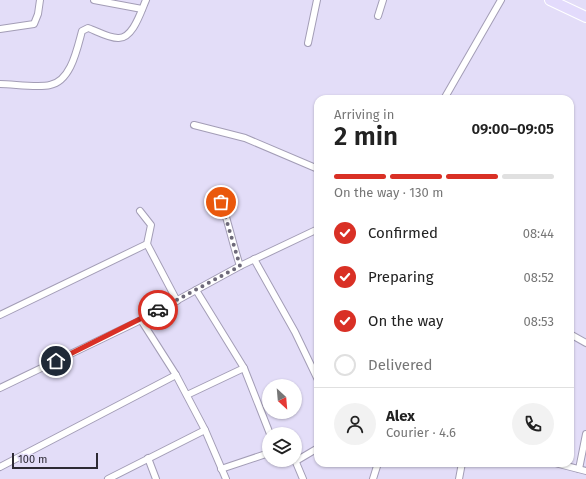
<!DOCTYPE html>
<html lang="en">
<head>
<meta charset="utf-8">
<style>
	body { margin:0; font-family:"Fira Sans",sans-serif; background:#f2f2f2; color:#222; height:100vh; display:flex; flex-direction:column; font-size:15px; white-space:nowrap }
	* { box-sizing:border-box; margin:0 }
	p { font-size:13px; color:#767676 }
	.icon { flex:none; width:22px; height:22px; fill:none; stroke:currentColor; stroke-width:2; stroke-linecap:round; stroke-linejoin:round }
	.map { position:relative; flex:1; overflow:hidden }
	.drawer { position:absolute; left:314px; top:95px; width:260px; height:372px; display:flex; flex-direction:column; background:#fff; border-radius:12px; box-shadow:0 1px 3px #0004 }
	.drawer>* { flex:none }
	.needle { width:26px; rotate:154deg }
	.buttons { position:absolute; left:262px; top:379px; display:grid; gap:8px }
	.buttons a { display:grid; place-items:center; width:40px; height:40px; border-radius:50%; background:#fff; box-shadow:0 1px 3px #0004; font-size:20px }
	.scale { position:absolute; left:12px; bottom:10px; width:86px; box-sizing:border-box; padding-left:4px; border:2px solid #2d2a34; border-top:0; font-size:11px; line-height:14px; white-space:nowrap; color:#2d2a34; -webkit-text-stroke:3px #e3ddf8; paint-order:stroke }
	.pin { position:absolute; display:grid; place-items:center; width:34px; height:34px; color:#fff; margin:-17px; border:2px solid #fff; border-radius:50%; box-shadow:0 1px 4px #0007 }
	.courier { position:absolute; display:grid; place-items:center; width:40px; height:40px; margin:-20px; border:3px solid #d93025; border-radius:50%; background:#fff; color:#222; box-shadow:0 1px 5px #0007 }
	.overview em { font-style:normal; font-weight:600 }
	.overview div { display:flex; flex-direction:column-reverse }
	.overview { display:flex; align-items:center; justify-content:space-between; height:68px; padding:0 20px }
	h1 { font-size:26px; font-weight:600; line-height:30px }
	.bar { display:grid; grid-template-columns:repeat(4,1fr); gap:6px 4px; align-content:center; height:48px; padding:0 20px }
	.bar i { height:5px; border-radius:3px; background:#e0e0e0 }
	.bar .selected { background:#d93025 }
	.bar p { grid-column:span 4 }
	.line { display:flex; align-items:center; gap:10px; padding:0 20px; border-top:1px solid #e0e0e0 }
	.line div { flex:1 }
	.round { display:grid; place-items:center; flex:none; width:42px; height:42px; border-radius:21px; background:#f2f2f2 }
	ol { padding:0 20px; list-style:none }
	li { display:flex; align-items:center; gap:12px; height:44px }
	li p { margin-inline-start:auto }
	li .icon { padding:4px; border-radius:50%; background:#d93025; color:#fff; stroke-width:4 }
	li:last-child { color:#767676 }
	li i { width:22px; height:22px; border:2px solid #e0e0e0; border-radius:50% }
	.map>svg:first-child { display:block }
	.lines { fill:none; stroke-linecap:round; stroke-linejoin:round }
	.street-casing { stroke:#a39db6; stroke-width:8 }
	.primary-casing { stroke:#fff; stroke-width:12 }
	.street { stroke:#fff; stroke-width:6 }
	.primary { stroke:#e3dbfc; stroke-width:10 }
	.done { stroke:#6d6979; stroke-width:4; stroke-dasharray:0 7.2 }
	.route { stroke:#d93025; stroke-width:5 }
</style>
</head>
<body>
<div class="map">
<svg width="586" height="479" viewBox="0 0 586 479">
	<rect width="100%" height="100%" fill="#e3ddf8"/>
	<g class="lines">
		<defs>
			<g id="street">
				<path d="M94 0 142 9"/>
				<path d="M378 16 383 0"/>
				<path d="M0 29 34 24 38 14 40 0"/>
				<path d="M308 43 317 0"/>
				<path d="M0 84C13 84 38 88 50 85 71 81 77 49 82 31L88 28C97 31 108 38 118 38 133 39 141 11 146 0"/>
				<path d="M444 99 501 0"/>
				<path d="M194 125 245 138 318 169"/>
				<path d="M218 192C227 216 232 242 240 266"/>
				<path d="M318 229V215"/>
				<path d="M147 244 177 301"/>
				<path d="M254 259 295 332 318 380"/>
				<path d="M196 290 244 368 270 434"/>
				<path d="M0 315 147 244 151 225 140 211"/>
				<path d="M141 320 176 375 205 430 226 479"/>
				<path d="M570 334 586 343"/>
				<path d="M0 388 141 320 240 266 318 229"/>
				<path d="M187 395 244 368"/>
				<path d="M148 458 156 479"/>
				<path d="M295 460 303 479"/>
				<path d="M296 461 318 448"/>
				<path d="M555 463 586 471"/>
				<path d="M0 467 176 375"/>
				<path d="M221 469 269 453"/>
				<path d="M579 469 586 434"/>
				<path d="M108 479 205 430"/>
				<path d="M373 479 378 463"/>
				<path d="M459 479 462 463"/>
			</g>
			<path id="primary" d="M550 0 586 17"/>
		</defs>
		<!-- street casing -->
		<use href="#street" class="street-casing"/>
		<!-- primary casing -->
		<use href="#primary" class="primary-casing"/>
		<!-- street -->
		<use href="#street" class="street"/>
		<!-- primary -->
		<use href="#primary" class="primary"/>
	</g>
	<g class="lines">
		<!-- done -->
		<path class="done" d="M158 310 240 266 221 202"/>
		<!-- route -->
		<path class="route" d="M56 361 158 310"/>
	</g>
</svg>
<div class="buttons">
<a><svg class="needle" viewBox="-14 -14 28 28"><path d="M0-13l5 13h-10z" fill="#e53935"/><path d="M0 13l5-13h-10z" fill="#767676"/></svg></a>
<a><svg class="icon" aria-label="layers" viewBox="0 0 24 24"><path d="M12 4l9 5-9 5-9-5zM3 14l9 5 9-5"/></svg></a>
</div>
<div class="scale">100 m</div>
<div class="pin" style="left:221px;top:202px;background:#ea580c"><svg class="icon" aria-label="bag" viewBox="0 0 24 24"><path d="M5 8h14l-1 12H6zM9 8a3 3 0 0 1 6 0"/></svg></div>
<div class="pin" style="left:56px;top:361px;background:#1f2937"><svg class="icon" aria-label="home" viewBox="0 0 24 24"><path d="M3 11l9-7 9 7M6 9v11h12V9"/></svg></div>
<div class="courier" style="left:158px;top:310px"><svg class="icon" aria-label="car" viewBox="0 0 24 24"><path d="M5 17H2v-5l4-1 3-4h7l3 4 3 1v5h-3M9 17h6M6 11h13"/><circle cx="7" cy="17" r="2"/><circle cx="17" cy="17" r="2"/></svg></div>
<section class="drawer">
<div class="overview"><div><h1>2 min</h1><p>Arriving in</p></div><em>09:00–09:05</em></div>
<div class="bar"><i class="selected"></i><i class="selected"></i><i class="selected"></i><i></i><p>On the way · 130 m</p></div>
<ol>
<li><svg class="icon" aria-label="check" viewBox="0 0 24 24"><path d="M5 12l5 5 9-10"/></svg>Confirmed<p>08:44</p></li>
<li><svg class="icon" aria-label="check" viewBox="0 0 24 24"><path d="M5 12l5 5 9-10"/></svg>Preparing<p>08:52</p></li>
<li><svg class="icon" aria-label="check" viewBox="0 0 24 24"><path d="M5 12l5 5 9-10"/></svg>On the way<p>08:53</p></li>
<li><i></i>Delivered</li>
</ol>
<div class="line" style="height:72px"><a class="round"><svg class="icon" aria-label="person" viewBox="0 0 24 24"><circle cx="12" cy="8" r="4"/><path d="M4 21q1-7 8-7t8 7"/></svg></a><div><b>Alex</b><p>Courier · 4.6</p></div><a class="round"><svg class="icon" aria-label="phone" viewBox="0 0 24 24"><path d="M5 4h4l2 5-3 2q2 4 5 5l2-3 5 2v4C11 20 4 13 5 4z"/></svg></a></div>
</section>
</div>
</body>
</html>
